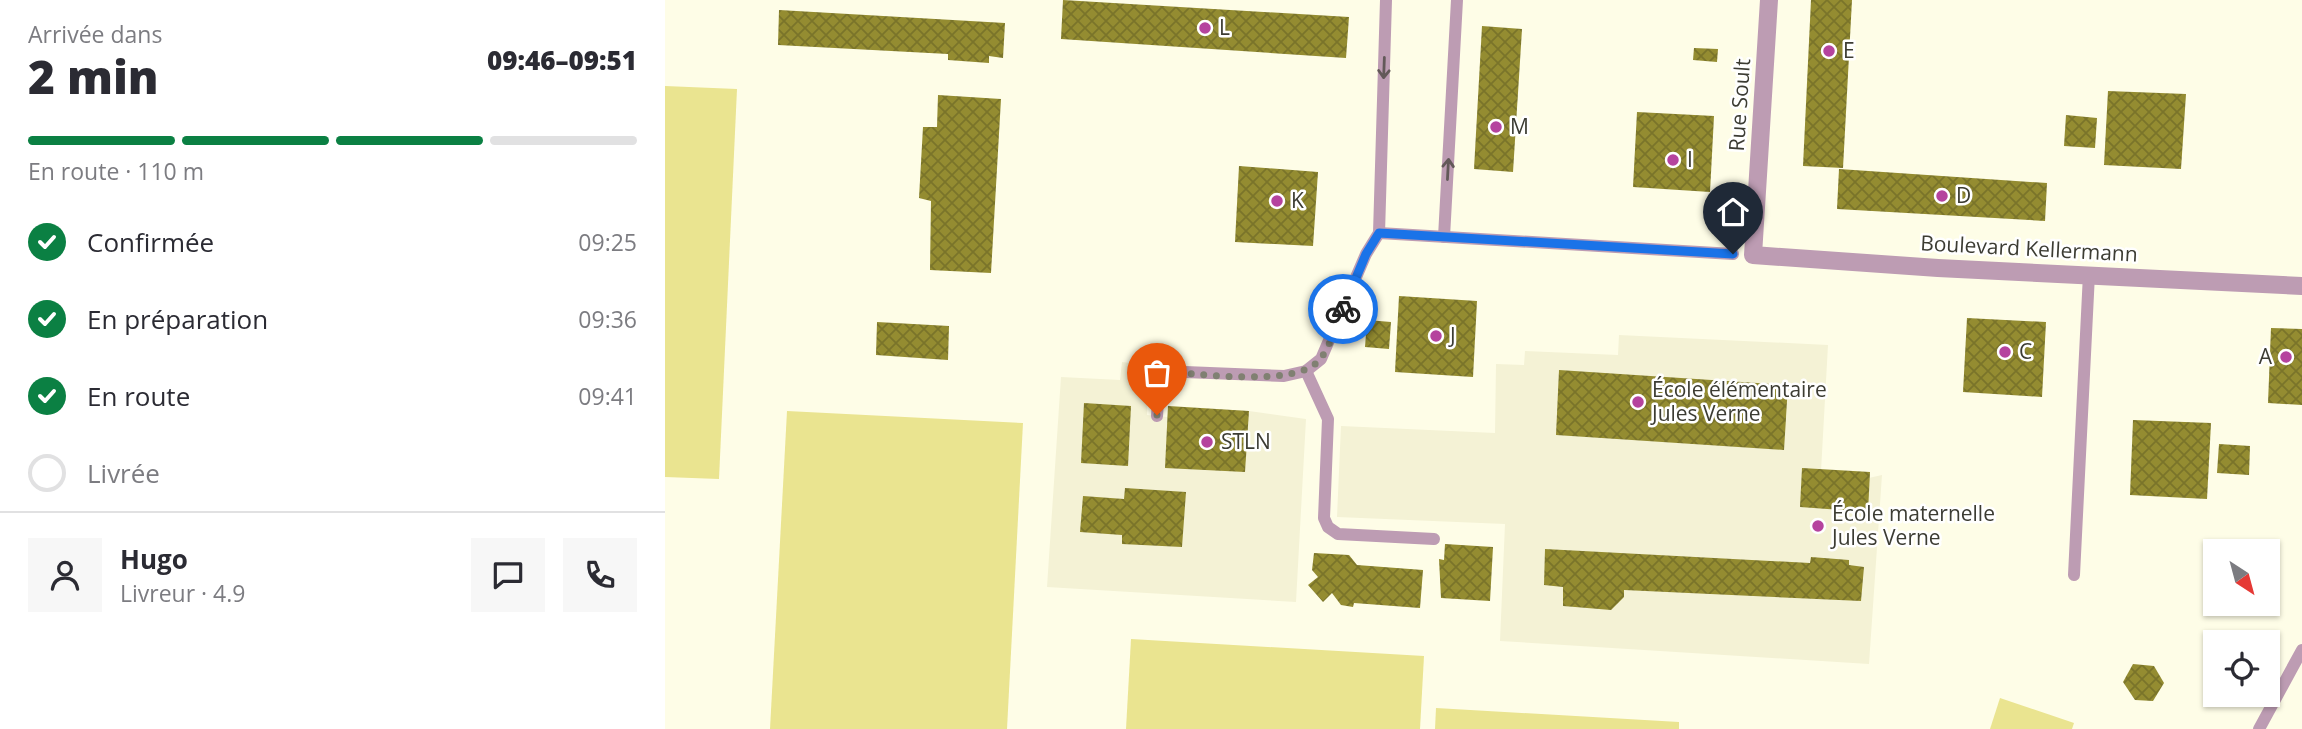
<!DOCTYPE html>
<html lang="fr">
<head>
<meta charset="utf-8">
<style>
	body { margin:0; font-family:"Open Sans",sans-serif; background:#f7f7f7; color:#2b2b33; height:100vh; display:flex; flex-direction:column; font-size:26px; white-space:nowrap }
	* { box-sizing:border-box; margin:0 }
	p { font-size:23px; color:#7c7c81 }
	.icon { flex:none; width:38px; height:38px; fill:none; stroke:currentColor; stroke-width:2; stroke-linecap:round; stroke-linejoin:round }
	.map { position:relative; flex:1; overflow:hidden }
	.panel { display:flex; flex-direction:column; background:#fff; width:665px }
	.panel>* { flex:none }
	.needle { width:46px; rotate:144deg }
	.fabs { position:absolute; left:1538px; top:539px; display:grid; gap:14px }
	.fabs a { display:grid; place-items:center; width:77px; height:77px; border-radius:0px; background:#fff; box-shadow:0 2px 5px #0004; font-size:35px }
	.pin { position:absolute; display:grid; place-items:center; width:60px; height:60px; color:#fff; margin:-72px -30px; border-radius:50% 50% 50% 0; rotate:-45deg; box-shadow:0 0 7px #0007 }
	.pin .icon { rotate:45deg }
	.courier { position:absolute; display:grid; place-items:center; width:70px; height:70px; margin:-35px; border:5px solid #1a73e8; border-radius:50%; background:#fff; color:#222; box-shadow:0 2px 9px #0007 }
	.head em { font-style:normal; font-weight:800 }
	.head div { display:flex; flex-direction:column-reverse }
	.head { display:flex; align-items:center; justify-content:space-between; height:119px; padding:0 28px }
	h1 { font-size:46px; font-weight:800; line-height:52px }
	.bar { display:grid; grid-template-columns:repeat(4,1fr); gap:10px 7px; align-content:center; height:84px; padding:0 28px }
	.bar i { height:9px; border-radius:5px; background:#e1e1e2 }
	.bar .current { background:#0b8043 }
	.bar p { grid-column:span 4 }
	.line { display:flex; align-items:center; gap:18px; padding:0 28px; border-top:2px solid #e1e1e2 }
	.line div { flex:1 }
	.round { display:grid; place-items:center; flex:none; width:74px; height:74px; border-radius:0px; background:#f7f7f7 }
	ol { padding:0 28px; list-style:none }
	li { display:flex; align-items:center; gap:21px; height:77px }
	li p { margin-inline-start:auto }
	li .icon { padding:7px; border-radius:50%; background:#0b8043; color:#fff; stroke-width:4 }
	li:last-child { color:#7c7c81 }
	li i { width:38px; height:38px; border:4px solid #e1e1e2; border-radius:50% }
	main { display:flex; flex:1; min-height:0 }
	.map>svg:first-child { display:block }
	.built { fill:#f4f2d5 }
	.grass { fill:#eae490 }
	.building { fill:url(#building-cross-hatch) }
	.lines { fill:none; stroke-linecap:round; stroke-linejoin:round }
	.service { stroke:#bd9cb3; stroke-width:12 }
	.minor { stroke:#bd9cb3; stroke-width:18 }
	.oneway { stroke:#635959 }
	.done { stroke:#808072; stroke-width:7; stroke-dasharray:0 12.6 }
	.route { stroke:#1a73e8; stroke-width:9 }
	.poi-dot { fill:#b5439e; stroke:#fff; stroke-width:2.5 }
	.labels { text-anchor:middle; stroke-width:5; stroke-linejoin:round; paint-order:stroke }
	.poi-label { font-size:21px; fill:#3c3c33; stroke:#fff; text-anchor:start }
	.street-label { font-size:21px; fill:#3c3c33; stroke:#fff }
</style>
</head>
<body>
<main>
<section class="panel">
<div class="head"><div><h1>2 min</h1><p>Arrivée dans</p></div><em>09:46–09:51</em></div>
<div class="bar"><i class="current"></i><i class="current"></i><i class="current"></i><i></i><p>En route · 110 m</p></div>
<ol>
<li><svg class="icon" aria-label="check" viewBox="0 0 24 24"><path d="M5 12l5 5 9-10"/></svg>Confirmée<p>09:25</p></li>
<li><svg class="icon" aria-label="check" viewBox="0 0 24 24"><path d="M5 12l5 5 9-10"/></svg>En préparation<p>09:36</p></li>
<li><svg class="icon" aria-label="check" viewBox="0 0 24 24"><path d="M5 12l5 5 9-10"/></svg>En route<p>09:41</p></li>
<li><i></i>Livrée</li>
</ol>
<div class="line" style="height:126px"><a class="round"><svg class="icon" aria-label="person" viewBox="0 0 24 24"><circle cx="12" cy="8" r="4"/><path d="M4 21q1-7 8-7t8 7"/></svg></a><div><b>Hugo</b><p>Livreur · 4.9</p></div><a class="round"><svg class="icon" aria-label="chat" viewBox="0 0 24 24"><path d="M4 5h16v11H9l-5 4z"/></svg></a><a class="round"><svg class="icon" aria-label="phone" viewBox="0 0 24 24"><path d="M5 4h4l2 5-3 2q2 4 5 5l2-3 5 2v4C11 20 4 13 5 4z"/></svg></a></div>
</section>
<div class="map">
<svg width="1637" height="729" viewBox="0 0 1637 729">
	<defs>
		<pattern id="building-cross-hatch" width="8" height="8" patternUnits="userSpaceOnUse" patternTransform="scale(1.75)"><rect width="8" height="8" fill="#948c31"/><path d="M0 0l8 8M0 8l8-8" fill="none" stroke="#7a742a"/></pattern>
	</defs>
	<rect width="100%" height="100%" fill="#fefde7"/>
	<!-- built -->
	<g class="built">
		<path d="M954 335 1163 345 1155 489 1217 475 1204 664 835 641 840 524 672 517 676 426 830 433 831 364 859 365 860 351 953 355Z"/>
		<path d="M457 362 483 365 482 415 502 417 503 406 584 411 641 419 631 602 382 587 396 377 455 380Z"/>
	</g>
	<!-- grass -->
	<g class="grass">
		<path d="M0 86 72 89 54 479 0 477Z"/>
		<path d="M122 411 358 423 342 729H105Z"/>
		<path d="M466 639 759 656 755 729H461Z"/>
		<path d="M1335 698 1409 723 1407 729H1325Z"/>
		<path d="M771 708 1014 722V729H770Z"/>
	</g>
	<!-- building -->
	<g class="building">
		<path d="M398 0 684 17 681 58 396 39Z"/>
		<path d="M1146 0H1187L1178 168 1138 166Z"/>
		<path d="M114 10 340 23 338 58 324 56V63L283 60V54L113 45Z"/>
		<path d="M817 26 857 29 848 172 809 169Z"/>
		<path d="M1029 48 1053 49 1052 62 1028 60Z"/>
		<path d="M1443 91 1521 94 1516 169 1439 165Z"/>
		<path d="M273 95 336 99 326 273 265 270 266 201 254 198 258 127H272Z"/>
		<path d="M972 112 1049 116 1045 192 968 187Z"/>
		<path d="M1401 115 1432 118 1430 148 1399 146Z"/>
		<path d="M574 166 653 172 648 246 570 242Z"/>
		<path d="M1174 169 1382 183 1380 221 1172 209Z"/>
		<path d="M734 296 812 301 808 377 730 372Z"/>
		<path d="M1302 318 1381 322 1377 397 1298 392Z"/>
		<path d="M702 320 726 322 724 349 700 347Z"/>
		<path d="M212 322 284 326 283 360 211 355Z"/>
		<path d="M1606 328 1637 329V405L1603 403Z"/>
		<path d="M894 370 1123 385 1119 450 891 435Z"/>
		<path d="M419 403 466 406 463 466 416 463Z"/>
		<path d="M503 406 584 411 580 472 500 468Z"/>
		<path d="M1468 420 1546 423 1542 499 1465 495Z"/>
		<path d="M1554 444 1585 446 1584 475 1552 473Z"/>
		<path d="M1137 468 1205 472 1203 512 1135 507Z"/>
		<path d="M460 488 521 492 517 547 457 544V535L415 532 418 496 459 499Z"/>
		<path d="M780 544 828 547 825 601 776 598 774 559 779 560Z"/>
		<path d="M880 549 1145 563 1146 557 1184 560V565L1199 567 1196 601 959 590V597L946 610 898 606V587L879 585Z"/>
		<path d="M649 553 684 555 692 565 758 570 755 608 689 603 688 607 676 605 667 593 658 602 643 585 653 577 647 570Z"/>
		<path d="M1468 664 1489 666 1499 683 1488 701 1470 700 1458 682Z"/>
	</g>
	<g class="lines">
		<!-- service -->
		<g class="service">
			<path d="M714 233 1068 254"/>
			<path d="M779 237 792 0"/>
			<path d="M641 371 663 419 659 518 663 527 673 534 769 539"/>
			<path d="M492 416 495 371 619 376 641 371 656 359 701 254 714 233 721 0"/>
			<path d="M1409 575 1424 274"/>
			<path d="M1594 729 1637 650"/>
		</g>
		<!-- minor -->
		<path class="minor" d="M1104 0 1088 255 1273 268 1637 286"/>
	</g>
	<!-- one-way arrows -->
	<defs><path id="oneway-shaft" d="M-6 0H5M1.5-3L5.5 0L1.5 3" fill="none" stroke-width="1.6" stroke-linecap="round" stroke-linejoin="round" transform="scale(1.75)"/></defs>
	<g class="oneway">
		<use href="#oneway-shaft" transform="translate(719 68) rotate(92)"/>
		<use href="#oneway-shaft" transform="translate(783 169) rotate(-87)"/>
	</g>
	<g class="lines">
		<!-- done -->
		<path class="done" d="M492 415 495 371C530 373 635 389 656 358 666 345 671 324 678 309"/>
		<!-- route -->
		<path class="route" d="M678 309 701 254 714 233 1068 254"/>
	</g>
	<!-- markers -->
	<g class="poi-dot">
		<circle cx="540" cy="28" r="7"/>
		<circle cx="1164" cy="51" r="7"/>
		<circle cx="831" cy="127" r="7"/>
		<circle cx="1008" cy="160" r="7"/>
		<circle cx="1277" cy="196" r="7"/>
		<circle cx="612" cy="201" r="7"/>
		<circle cx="771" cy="336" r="7"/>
		<circle cx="1340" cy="352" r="7"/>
		<circle cx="1621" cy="357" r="7"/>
		<circle cx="973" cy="402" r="7"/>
		<circle cx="542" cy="442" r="7"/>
		<circle cx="1153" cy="526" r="7"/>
	</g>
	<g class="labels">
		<!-- poi labels -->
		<g class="poi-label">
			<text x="554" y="35">L</text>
			<text x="1178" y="58">E</text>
			<text x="845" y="134">M</text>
			<text x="1022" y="167">I</text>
			<text x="1291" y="203">D</text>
			<text x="626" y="208">K</text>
			<text x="785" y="343">J</text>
			<text x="1354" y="359">C</text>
			<text x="1607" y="364" text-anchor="end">A</text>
			<text x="987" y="397">École élémentaire<tspan x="987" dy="24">Jules Verne</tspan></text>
			<text x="556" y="449">STLN</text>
			<text x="1167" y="521">École maternelle<tspan x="1167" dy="24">Jules Verne</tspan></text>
		</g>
		<!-- street labels -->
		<g class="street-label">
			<text transform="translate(1075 105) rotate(-86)" y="7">Rue Soult</text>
			<text transform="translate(1364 249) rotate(3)" y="7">Boulevard Kellermann</text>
		</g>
	</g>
</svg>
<div class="fabs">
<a><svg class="needle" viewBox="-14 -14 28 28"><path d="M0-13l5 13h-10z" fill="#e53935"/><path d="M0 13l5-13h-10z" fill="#7c7c81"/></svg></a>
<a><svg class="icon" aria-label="locate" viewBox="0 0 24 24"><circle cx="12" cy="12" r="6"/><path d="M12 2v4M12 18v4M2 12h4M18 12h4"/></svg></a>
</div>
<div class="pin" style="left:492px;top:415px;background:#ea580c"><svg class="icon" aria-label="bag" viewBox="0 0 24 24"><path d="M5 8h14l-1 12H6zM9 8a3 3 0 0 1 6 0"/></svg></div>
<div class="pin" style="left:1068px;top:254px;background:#1f2937"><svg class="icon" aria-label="home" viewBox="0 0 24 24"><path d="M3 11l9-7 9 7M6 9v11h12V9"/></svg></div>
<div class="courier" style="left:678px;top:309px"><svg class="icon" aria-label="bike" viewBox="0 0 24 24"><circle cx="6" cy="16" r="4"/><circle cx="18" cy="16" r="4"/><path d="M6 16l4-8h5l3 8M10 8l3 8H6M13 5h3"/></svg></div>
</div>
</main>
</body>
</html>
